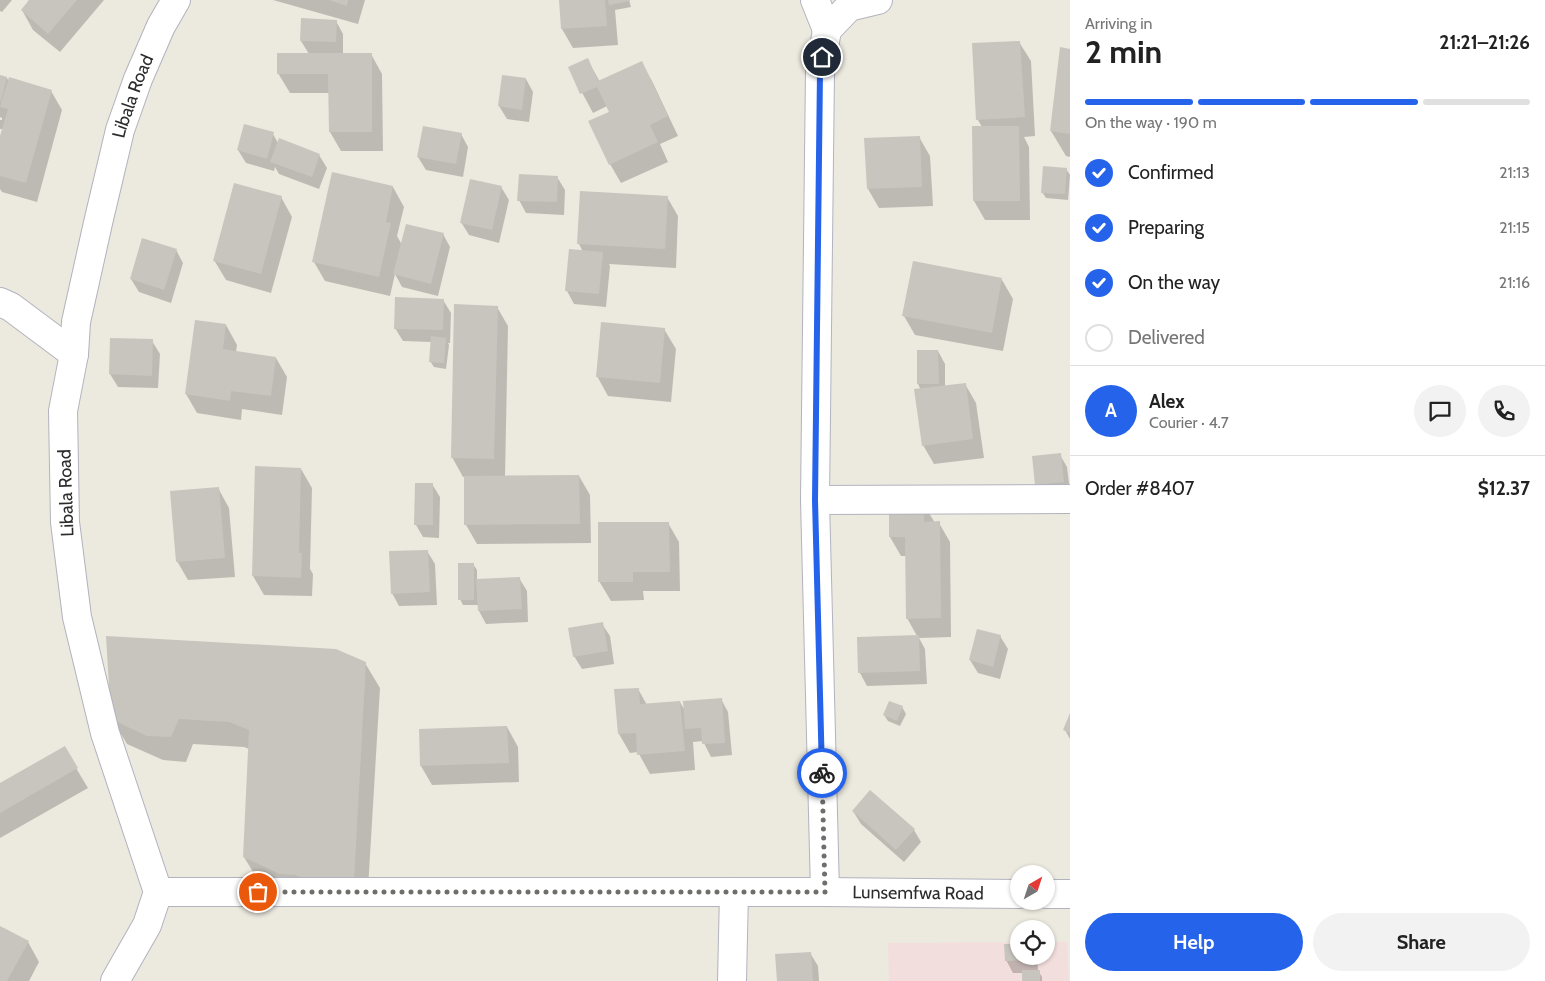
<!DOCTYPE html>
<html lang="en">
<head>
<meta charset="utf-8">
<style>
	body { margin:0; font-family:Cabin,sans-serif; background:#f2f2f2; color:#222; height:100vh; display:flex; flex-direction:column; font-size:19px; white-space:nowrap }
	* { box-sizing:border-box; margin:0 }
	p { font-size:16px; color:#767676 }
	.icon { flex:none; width:28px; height:28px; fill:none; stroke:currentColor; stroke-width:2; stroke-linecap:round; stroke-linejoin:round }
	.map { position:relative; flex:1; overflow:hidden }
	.side { display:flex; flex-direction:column; background:#fff; width:475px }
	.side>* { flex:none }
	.needle { width:32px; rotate:39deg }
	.tools { position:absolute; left:1010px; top:865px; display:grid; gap:10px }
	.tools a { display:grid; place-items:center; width:45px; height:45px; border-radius:50%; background:#fff; box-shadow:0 1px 4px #0004; font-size:25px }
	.pin { position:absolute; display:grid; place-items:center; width:42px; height:42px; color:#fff; margin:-21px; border:2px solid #fff; border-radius:50%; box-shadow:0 1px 5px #0007 }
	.courier { position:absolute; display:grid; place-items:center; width:50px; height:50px; margin:-25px; border:4px solid #2563eb; border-radius:50%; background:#fff; color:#222; box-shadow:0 1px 6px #0007 }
	.overview em { font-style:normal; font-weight:700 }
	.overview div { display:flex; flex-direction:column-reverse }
	.overview { display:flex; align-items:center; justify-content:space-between; height:85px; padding:0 15px }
	h1 { font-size:32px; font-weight:700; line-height:38px }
	.bar { display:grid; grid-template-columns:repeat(4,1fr); gap:8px 5px; align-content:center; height:60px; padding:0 15px }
	.bar i { height:6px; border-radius:4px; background:#e0e0e0 }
	.bar .active { background:#2563eb }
	.bar p { grid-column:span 4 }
	.line { display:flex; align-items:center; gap:12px; padding:0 15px; border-top:1px solid #e0e0e0 }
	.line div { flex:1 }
	.round { display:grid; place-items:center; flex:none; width:52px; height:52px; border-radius:26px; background:#f2f2f2 }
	ol { padding:0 15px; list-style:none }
	li { display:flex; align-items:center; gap:15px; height:55px }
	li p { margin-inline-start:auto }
	li .icon { padding:5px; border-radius:50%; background:#2563eb; color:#fff; stroke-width:4 }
	li:last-child { color:#767676 }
	li i { width:28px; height:28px; border:2px solid #e0e0e0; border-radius:50% }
	.action { display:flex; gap:10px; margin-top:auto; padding:10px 15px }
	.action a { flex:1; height:58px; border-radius:30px; background:#2563eb; color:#fff; font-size:20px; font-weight:700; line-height:58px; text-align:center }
	.action a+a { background:#f2f2f2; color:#222 }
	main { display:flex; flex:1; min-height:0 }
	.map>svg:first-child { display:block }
	.medical { fill:#f2dfdd }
	.shadow { fill:#0003 }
	.building { fill:#c8c5be }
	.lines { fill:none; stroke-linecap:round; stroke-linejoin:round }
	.minor-casing { stroke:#b2b3be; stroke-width:30 }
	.minor { stroke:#fff; stroke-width:28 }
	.done { stroke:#6f6e6b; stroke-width:5; stroke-dasharray:0 9 }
	.route { stroke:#2563eb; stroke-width:6 }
	.labels { text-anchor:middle; stroke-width:4; stroke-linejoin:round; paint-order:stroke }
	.street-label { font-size:18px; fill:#2c2c2c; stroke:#fff }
</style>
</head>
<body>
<main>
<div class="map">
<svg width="1070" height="981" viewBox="0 0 1070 981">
	<rect width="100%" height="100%" fill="#ece9df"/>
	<!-- medical -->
	<path class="medical" d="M1019 942V956H1046V942H1067L1069 981H889L888 943Z"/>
	<!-- shadow -->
	<g class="shadow">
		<path d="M0 0H12L2 12 0 11Z"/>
		<path d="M28 0H104L60 52 33 30 22 10 30 1Z"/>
		<path d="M273 0H365L358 24Z"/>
		<path d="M560 0H629L631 7 615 10 618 45 573 48 562 29Z"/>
		<path d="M336 21 343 34V54H371L382 74 383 151H341L330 132V93H290L278 73 309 54 301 41Z"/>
		<path d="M1019 42 1031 61 1035 136 1024 137 1029 147 1030 220H985L974 201 982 127 978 120 973 44Z"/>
		<path d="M1070 50V157L1066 156 1051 131Z"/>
		<path d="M587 59 600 82 641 62 652 81 678 136 660 144 668 162 621 183 610 164V112L607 106 593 113 569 68Z"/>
		<path d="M0 76 7 78 9 82 51 91 62 110 37 202 2 192 0 189V141L3 129H0V120H2V118L0 117Z"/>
		<path d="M526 79 533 92 529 122 507 119 499 106Z"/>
		<path d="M273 134 278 143 319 155 327 168 319 189 279 174 275 167 274 171 246 163 238 150Z"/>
		<path d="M461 134 468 147 463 177 426 170 418 157Z"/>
		<path d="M919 137 930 156 933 206 879 208 868 189Z"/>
		<path d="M1066 169 1070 175 1068 200 1046 198 1042 192Z"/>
		<path d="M557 177 565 190 564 215 526 213 519 200Z"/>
		<path d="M393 187 404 207 397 236 402 245 443 234 450 247 438 296 402 287 395 274 390 296 325 281 314 262Z"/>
		<path d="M501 187 509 200 499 243 469 235 461 222Z"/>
		<path d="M281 197 292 217 271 293 226 280 214 260Z"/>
		<path d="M667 197 678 216 676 268 609 264 610 266 606 307 574 304 567 291 583 252 579 244Z"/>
		<path d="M176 250 183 263 171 303 139 292 131 279Z"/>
		<path d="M1002 280 1013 299 1003 351 915 335 904 316Z"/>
		<path d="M443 300 451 313 450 343H448L449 345 446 369 434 367 430 361 432 342 403 341 395 328Z"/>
		<path d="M497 307 508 326 505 476H579L590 495 591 543 477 544 466 525 465 477H463L452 457Z"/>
		<path d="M226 325 237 345 236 352 276 358 287 377 282 415 242 409 241 420 197 413 186 394Z"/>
		<path d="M664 329 676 349 671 402 608 396 597 376Z"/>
		<path d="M152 341 160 354 158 388 118 387 110 374Z"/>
		<path d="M938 351 945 364V386L965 384 976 403 984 458 934 464 923 445 921 390 918 384Z"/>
		<path d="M1060 455 1067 467 1070 491 1044 498 1036 485Z"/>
		<path d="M301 469 312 488 310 569 313 574 312 596 264 595 253 576Z"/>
		<path d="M432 484 440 497 439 538 423 537 416 525Z"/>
		<path d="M218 488 229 508 235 577 188 580 177 561Z"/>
		<path d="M923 503 935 523H939L950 542 951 637 919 638 925 649 927 684 867 686 860 673 858 638 917 636 907 618 906 556H901L890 537Z"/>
		<path d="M668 523 679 542 680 591H643L644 600 611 601 599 581Z"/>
		<path d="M427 551 435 564 437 605 399 606 392 593Z"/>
		<path d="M473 564 477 570V580L519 578 527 591 528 622 486 624 479 611V605H463L460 599Z"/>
		<path d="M602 624 610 636 614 664 582 669 574 656Z"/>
		<path d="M1000 636 1008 649 1000 679 978 673 970 660Z"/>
		<path d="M365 663 380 688 367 906 320 903 259 882 244 857 249 749 244 747 193 744 186 762 163 760 127 744 112 719Z"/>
		<path d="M638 689 647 705 680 702 685 711 721 699 728 712 732 755 711 757 703 741 693 742 695 770 650 774 638 752 630 753 619 734Z"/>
		<path d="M902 707 906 714 900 726 888 721 884 715Z"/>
		<path d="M1070 716V739L1065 730Z"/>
		<path d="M507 727 518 747 519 782 432 785 421 766Z"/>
		<path d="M64 748 88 788 0 838V784Z"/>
		<path d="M853 811 914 830 921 842 904 862 861 824Z"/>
		<path d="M0 927 28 942 39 962 29 981H0Z"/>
		<path d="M810 953 818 966 819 981H778Z"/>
		<path d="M1019 956H1037L1038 970 1042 977V981H1024V973H1013L1006 960Z"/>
	</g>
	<!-- building -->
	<g class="building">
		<path d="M29 0H77L48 34 21 10Z"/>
		<path d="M329 0H348L347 6Z"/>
		<path d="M559 0H605L607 26 561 29Z"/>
		<path d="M608 0H630V1L609 5Z"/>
		<path d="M301 18 337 20 336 42 300 41Z"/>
		<path d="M1020 41 1025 117 976 120 972 43Z"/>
		<path d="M1060 47 1070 49V134L1050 131Z"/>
		<path d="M277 53H372V132H329L328 74H277Z"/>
		<path d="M588 58 598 81 642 61 668 116 650 125 658 142 609 165 588 121 609 112 597 87 580 94 568 67Z"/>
		<path d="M0 75 7 77 1 101H0Z"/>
		<path d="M502 75 526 78 522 110 498 106Z"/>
		<path d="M9 77 52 90 26 183 0 176V136L8 109 0 107Z"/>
		<path d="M244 124 274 132 267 159 237 150Z"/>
		<path d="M423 126 462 133 456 164 417 157Z"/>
		<path d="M972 126H1019L1020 201H973Z"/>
		<path d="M920 136 922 187 867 189 864 138Z"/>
		<path d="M279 138 320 154 312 177 270 162Z"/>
		<path d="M1043 166 1067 168 1065 194 1041 193Z"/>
		<path d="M332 172 393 186 386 222 391 223 379 277 312 262Z"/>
		<path d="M519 174 558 176 557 202 517 201Z"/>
		<path d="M470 179 502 186 492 230 460 223Z"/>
		<path d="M234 183 282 196 261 274 213 261Z"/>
		<path d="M580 191 668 196 665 249 577 244Z"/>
		<path d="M406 224 444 233 431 284 393 274Z"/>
		<path d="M142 238 177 249 164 290 130 279Z"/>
		<path d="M569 249 603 252 599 294 565 291Z"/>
		<path d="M913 261 1002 278 992 333 902 316Z"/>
		<path d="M395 297 444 299 443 330 394 329Z"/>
		<path d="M454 304 498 306 494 459 451 458Z"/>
		<path d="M195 320 226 324 223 349 276 357 271 396 231 391 230 401 185 394Z"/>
		<path d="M601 322 665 328 660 383 596 377Z"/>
		<path d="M431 336 446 338 444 363 429 362Z"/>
		<path d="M110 338 153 339 152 376 109 374Z"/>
		<path d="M917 350H938L939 384H917Z"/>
		<path d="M966 383 973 439 922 446 914 389Z"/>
		<path d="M1061 453 1064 482 1035 485 1032 456Z"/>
		<path d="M255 466 301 468 299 553H302L301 578 252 576Z"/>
		<path d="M579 475 580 524 464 525V476Z"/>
		<path d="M415 483H433V525H414Z"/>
		<path d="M219 487 225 558 176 562 170 491Z"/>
		<path d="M889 502H924V522L940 521 941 618 906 619 905 537H889Z"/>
		<path d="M598 522H669L670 572H633V582H598Z"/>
		<path d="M428 550 430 592 391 594 389 551Z"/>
		<rect x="458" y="563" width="16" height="37"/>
		<path d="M520 577 522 609 478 611 476 579Z"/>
		<path d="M603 622 608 651 573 657 568 628Z"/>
		<path d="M977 629 1001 635 993 667 969 660Z"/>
		<path d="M919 635 920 671 858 673 857 637Z"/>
		<path d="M106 636 336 649 366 662 354 881 304 878 295 875 280 874 243 857 249 730 229 722 179 719 171 737 147 736 111 719Z"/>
		<path d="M639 688 640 704 680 701 685 751 637 755 636 733 618 734 614 689Z"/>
		<path d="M722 698 725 743 702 744 701 728 685 729 683 701Z"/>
		<path d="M889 701 903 706 897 721 883 715Z"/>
		<path d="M1070 713V733L1063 730Z"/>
		<path d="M507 726 509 763 420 766 419 729Z"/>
		<path d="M65 746 78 768 0 813V783Z"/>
		<path d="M870 790 915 829 896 850 852 811Z"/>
		<path d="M0 926 29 941 7 981H0Z"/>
		<path d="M1004 944H1019V956H1032V960L1005 961Z"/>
		<path d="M811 952 813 981H777L775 954Z"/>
		<rect x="1022" y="970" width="18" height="11"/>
	</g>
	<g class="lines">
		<defs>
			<g id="minor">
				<path d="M815 0 827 30"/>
				<path d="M827 30 849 7 878 0"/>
				<path d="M0 302 11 307 74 354"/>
				<path d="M815 500 1069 499"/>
				<path id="s1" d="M158 892H825L1019 894"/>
				<path d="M825 892 815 500 820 71 827 30"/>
				<path d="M1046 894H1070"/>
				<path id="s2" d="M115 981 147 925 158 892 105 733 77 617 65 522 63 411 74 354 76 322 98 223 120 130 138 79 161 26 176 0"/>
				<path d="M732 981 734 892"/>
			</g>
		</defs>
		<!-- minor casing -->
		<use href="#minor" class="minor-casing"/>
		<!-- minor -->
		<use href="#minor" class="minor"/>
	</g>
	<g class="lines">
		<!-- done -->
		<path class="done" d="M258 892H825L822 773"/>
		<!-- route -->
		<path class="route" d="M822 773 815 500 820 71 822 57"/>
	</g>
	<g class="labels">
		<!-- street labels -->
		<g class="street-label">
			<text dy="6" stroke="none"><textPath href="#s2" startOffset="916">Libala Road</textPath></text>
			<text transform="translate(66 493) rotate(-92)" y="6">Libala Road</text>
			<text dy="6" stroke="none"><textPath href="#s1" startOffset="760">Lunsemfwa Road</textPath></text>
		</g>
	</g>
</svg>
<div class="tools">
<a><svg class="needle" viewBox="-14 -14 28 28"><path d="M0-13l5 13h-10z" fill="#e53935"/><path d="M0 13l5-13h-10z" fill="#767676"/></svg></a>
<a><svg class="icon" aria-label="locate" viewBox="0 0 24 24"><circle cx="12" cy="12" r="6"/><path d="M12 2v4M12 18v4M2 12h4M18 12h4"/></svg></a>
</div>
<div class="pin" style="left:258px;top:892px;background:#ea580c"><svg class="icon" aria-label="bag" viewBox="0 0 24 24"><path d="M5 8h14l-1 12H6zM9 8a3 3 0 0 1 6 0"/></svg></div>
<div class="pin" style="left:822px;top:57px;background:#1f2937"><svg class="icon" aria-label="home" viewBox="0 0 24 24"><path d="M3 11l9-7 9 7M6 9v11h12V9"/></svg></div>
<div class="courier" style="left:822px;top:773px"><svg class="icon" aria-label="bike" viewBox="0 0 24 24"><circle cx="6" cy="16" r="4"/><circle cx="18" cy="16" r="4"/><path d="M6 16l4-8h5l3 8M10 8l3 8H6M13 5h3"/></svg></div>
</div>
<section class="side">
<div class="overview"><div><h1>2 min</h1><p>Arriving in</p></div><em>21:21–21:26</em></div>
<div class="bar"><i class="active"></i><i class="active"></i><i class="active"></i><i></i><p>On the way · 190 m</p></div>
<ol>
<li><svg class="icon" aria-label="check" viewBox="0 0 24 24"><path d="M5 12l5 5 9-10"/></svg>Confirmed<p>21:13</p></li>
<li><svg class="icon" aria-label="check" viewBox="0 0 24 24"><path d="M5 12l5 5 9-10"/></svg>Preparing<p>21:15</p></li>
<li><svg class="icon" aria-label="check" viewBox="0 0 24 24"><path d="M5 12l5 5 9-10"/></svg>On the way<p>21:16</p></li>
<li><i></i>Delivered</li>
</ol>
<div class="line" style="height:90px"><b class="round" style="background:#2563eb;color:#fff">A</b><div><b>Alex</b><p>Courier · 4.7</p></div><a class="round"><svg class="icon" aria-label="chat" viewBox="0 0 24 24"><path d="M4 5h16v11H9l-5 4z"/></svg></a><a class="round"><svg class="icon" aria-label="phone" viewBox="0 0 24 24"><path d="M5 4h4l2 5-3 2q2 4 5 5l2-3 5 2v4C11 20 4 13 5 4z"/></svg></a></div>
<div class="line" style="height:65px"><div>Order #8407</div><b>$12.37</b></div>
<div class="action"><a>Help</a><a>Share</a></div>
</section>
</main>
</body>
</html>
